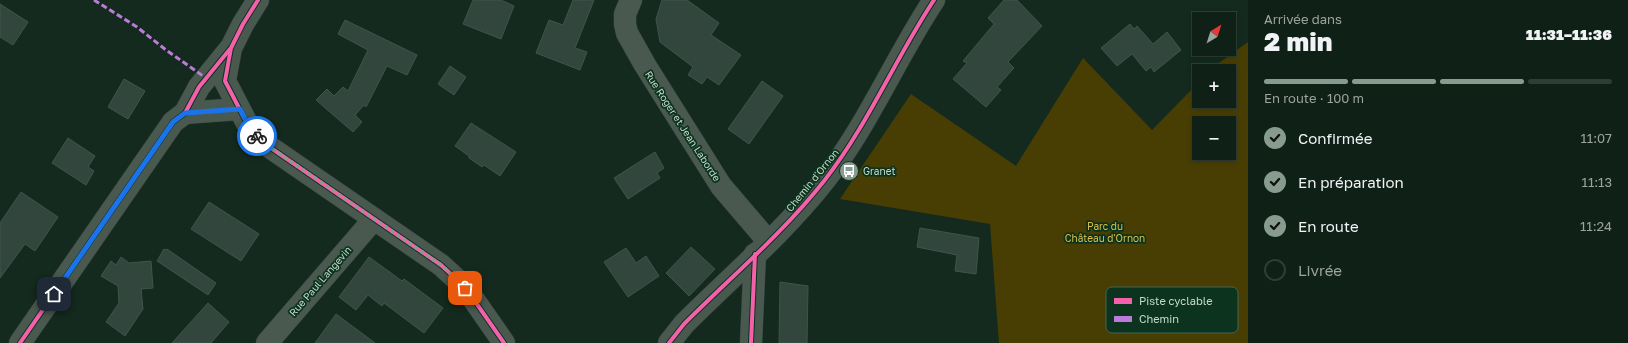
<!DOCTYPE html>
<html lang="fr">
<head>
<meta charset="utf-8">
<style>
	body { margin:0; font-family:"Golos Text",sans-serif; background:#1d2d23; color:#f1f3f6; height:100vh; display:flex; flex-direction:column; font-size:15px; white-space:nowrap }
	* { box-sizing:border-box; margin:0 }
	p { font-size:13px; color:#9ba3a1 }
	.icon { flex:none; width:22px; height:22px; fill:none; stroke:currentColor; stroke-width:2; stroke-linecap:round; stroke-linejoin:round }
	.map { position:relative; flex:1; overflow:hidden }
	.panel { display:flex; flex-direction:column; background:#0f2016; width:380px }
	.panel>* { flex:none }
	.needle { width:26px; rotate:38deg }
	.fabs { position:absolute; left:1192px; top:12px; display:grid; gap:8px }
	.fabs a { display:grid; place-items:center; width:44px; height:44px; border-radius:0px; background:#0f2016; box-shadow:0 2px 6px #0003,0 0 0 1px #2f3e35; font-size:20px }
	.pin { position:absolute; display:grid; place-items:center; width:34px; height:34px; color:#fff; margin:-17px; border-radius:8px; box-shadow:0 2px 6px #0006 }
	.courier { position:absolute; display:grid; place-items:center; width:40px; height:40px; margin:-20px; border:3px solid #1a73e8; border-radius:50%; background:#fff; color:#222; box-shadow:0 1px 5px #0007 }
	.overview em { font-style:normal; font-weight:800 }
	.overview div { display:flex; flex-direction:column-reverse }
	.overview { display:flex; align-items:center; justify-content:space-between; height:68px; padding:0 16px }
	h1 { font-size:26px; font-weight:800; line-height:30px }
	.bar { display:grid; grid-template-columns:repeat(4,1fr); gap:6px 4px; align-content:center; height:48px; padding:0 16px }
	.bar i { height:5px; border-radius:3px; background:#2f3e35 }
	.bar .selected { background:#879c8e }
	.bar p { grid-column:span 4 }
	ol { padding:0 16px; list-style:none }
	li { display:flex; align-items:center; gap:12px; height:44px }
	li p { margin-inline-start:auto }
	li .icon { padding:4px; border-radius:50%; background:#879c8e; color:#111; stroke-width:4 }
	li:last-child { color:#9ba3a1 }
	li i { width:22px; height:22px; border:2px solid #2f3e35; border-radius:50% }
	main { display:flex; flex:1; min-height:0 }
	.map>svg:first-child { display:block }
	.green { fill:#483e04; fill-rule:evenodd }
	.building { fill:#32463e; stroke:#40544c }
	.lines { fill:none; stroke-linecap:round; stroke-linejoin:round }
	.minor-casing { stroke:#324239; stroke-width:23 }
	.minor { stroke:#4a594f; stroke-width:22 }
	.quiet { stroke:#bd7bd9; stroke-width:3; stroke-dasharray:6 3; stroke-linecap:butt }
	.cycleway-casing { stroke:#0b331d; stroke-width:6 }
	.cycleway { stroke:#f560ab; stroke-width:4 }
	.done { stroke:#879c8e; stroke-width:4; stroke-dasharray:0 7.2 }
	.route { stroke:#1a73e8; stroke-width:5 }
	.labels { text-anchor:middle; stroke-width:3.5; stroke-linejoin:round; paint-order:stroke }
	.street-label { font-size:10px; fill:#c5dacb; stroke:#0b331d }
	.poi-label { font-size:10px; fill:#c5dacb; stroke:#0b331d; text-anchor:start }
	.park-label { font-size:10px; fill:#dcbe4c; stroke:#0b331d }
	.key { fill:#0b331d; stroke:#436551; stroke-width:1 }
	.key-label { font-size:11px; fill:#c5dacb }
</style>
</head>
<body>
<main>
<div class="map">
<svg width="1248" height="343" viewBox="0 0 1248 343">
	<rect width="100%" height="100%" fill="#142a1e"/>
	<!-- green -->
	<path class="green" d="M1248 42V343H999L990 224 840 199 911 94 1016 166 1083 58 1152 130 1199 82V101H1229V71H1210L1216 65ZM1199 123H1229V153H1199Z"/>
	<!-- building -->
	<g class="building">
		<path d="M473 0H501L514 6 501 39 463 24Z"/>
		<path d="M573 0H594L575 48 587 52 580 70 536 53 549 20 563 25Z"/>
		<path d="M662 0H687L719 23 711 35 741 55 719 85 707 77 702 84 688 75 693 67 660 42 656 19Z"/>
		<path d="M1004 0H1017L1042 26 1008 62 1014 68 997 87 1001 90 986 107 953 79 967 63 963 61 994 24 988 18Z"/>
		<path d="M0 4 28 22 13 45 0 37Z"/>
		<path d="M345 20 417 55 407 75 387 66 366 107 364 105 355 115 362 122 353 132 316 100 327 89 334 96 343 87 348 91 368 50 338 34Z"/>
		<path d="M1130 24 1134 29 1137 26 1153 44 1167 32 1181 50 1154 72 1151 67 1146 71 1132 54 1117 66 1101 48Z"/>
		<path d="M450 66 466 77 454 95 438 84Z"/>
		<path d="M124 79 145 91 128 119 108 107Z"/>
		<path d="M762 81 783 96 749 144 728 129Z"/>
		<path d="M471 123 516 152 500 176 484 165 482 167 469 158V156L455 146Z"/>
		<path d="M68 138 95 156 88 167 94 171 86 185 52 163Z"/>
		<path d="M655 152 664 168 657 173 660 178 628 199 614 178Z"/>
		<path d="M21 192 58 217 35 251 25 244 0 278V223Z"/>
		<path d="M209 202 259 234 241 261 191 229Z"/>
		<path d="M920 228 979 238 976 274 955 271 957 255 917 247Z"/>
		<path d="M691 247 715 269 689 296 666 273Z"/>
		<path d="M626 248 636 263 646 256 659 276 628 297 604 262Z"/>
		<path d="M164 249 166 250 167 249 216 283 208 295 157 261Z"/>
		<path d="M121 257 129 263 151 261 153 288 141 289 143 309 125 336 106 322 119 303 118 286 101 276 111 261 116 265Z"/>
		<path d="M369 257 402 281 404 279 443 308 424 333 384 303 382 306 368 295 356 310 339 297Z"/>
		<path d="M780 282 808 286 807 343H779Z"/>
		<path d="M208 303 229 322 211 343H172Z"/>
		<path d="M336 314 375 343H315Z"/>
	</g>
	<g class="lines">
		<defs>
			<g id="minor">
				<path d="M258 0 243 24 231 48 225 81 251 131 271 148 441 265 465 287 504 343"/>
				<path d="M631 0 625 14V24L627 33 645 65 721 186 768 241"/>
				<path d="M185 113 239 109"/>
				<path d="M20 343 173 122 185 113 199 87 229 50"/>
				<path d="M267 343 374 219"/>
				<path d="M669 343 684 324C731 277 783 233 824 181 868 125 895 59 934 0"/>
				<path d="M751 343 755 254"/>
			</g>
		</defs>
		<!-- minor casing -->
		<use href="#minor" class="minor-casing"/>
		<!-- minor -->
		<use href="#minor" class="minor"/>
		<!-- quiet -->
		<path class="quiet" d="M94 0 137 27 166 50 206 78"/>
		<defs>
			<g id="cycleway">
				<path d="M258 0 243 24 231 48 225 81 251 131 271 148 441 265 465 287 504 343"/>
				<path d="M20 343 173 122 185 113 199 87 230 49"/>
				<path d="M669 343 684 324C731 277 783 233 824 181 868 125 895 59 934 0"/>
				<path d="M751 343 755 254"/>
			</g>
		</defs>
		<!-- cycleway casing -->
		<use href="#cycleway" class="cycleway-casing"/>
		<!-- cycleway -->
		<use href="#cycleway" class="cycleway"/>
	</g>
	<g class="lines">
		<!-- done -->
		<path class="done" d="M257 136 271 148 441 265 465 288"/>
		<!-- route -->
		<path class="route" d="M54 294 173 122 185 113 240 109 251 130 257 136"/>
	</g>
	<!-- icons -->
	<defs>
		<symbol id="bus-disc" viewBox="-11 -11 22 22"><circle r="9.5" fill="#879c8e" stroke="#0b331d"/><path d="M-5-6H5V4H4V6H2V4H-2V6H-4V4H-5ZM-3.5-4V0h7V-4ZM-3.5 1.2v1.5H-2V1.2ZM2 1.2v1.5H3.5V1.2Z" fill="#fff"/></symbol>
	</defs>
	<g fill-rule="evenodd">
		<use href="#bus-disc" x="838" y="160" width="22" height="22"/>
	</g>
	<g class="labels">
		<!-- street labels -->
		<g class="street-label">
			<text transform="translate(683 126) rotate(57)" y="4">Rue Roger et Jean Laborde</text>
			<text transform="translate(812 180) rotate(-51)" y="4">Chemin d'Ornon</text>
			<text transform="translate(320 281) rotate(-49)" y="4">Rue Paul Langevin</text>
		</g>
		<!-- poi labels -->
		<g class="poi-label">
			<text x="863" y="175">Granet</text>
		</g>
		<!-- park labels -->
		<g class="park-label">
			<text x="1105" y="230">Parc du<tspan x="1105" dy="12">Château d'Ornon</tspan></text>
		</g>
	</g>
	<!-- legend -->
	<rect x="1106" y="287" width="132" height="46" rx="6" class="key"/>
	<rect x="1114" y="298" width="18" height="6" fill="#f560ab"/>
	<rect x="1114" y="316" width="18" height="6" fill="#bd7bd9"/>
	<g class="key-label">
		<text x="1139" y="305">Piste cyclable</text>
		<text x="1139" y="323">Chemin</text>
	</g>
</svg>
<div class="fabs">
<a><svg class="needle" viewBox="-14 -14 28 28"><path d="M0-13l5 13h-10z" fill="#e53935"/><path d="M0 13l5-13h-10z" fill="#9ba3a1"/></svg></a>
<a>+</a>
<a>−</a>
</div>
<div class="pin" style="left:465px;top:288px;background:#ea580c"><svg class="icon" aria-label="bag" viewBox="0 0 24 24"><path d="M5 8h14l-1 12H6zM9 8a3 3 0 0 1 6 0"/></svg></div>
<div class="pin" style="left:54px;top:294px;background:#1f2937"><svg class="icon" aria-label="home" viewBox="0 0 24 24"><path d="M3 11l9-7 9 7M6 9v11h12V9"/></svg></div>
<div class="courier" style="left:257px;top:136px"><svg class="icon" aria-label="bike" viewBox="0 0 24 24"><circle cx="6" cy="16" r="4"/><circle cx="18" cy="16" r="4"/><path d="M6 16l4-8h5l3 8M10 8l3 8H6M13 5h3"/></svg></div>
</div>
<section class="panel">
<div class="overview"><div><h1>2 min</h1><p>Arrivée dans</p></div><em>11:31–11:36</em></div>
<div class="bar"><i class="selected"></i><i class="selected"></i><i class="selected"></i><i></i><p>En route · 100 m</p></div>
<ol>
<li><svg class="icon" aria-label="check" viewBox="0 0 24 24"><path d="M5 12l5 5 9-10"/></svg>Confirmée<p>11:07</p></li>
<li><svg class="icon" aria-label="check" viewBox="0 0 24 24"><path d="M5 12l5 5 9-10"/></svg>En préparation<p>11:13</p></li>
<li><svg class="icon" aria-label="check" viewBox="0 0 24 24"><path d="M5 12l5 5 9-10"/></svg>En route<p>11:24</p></li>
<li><i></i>Livrée</li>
</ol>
</section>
</main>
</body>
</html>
